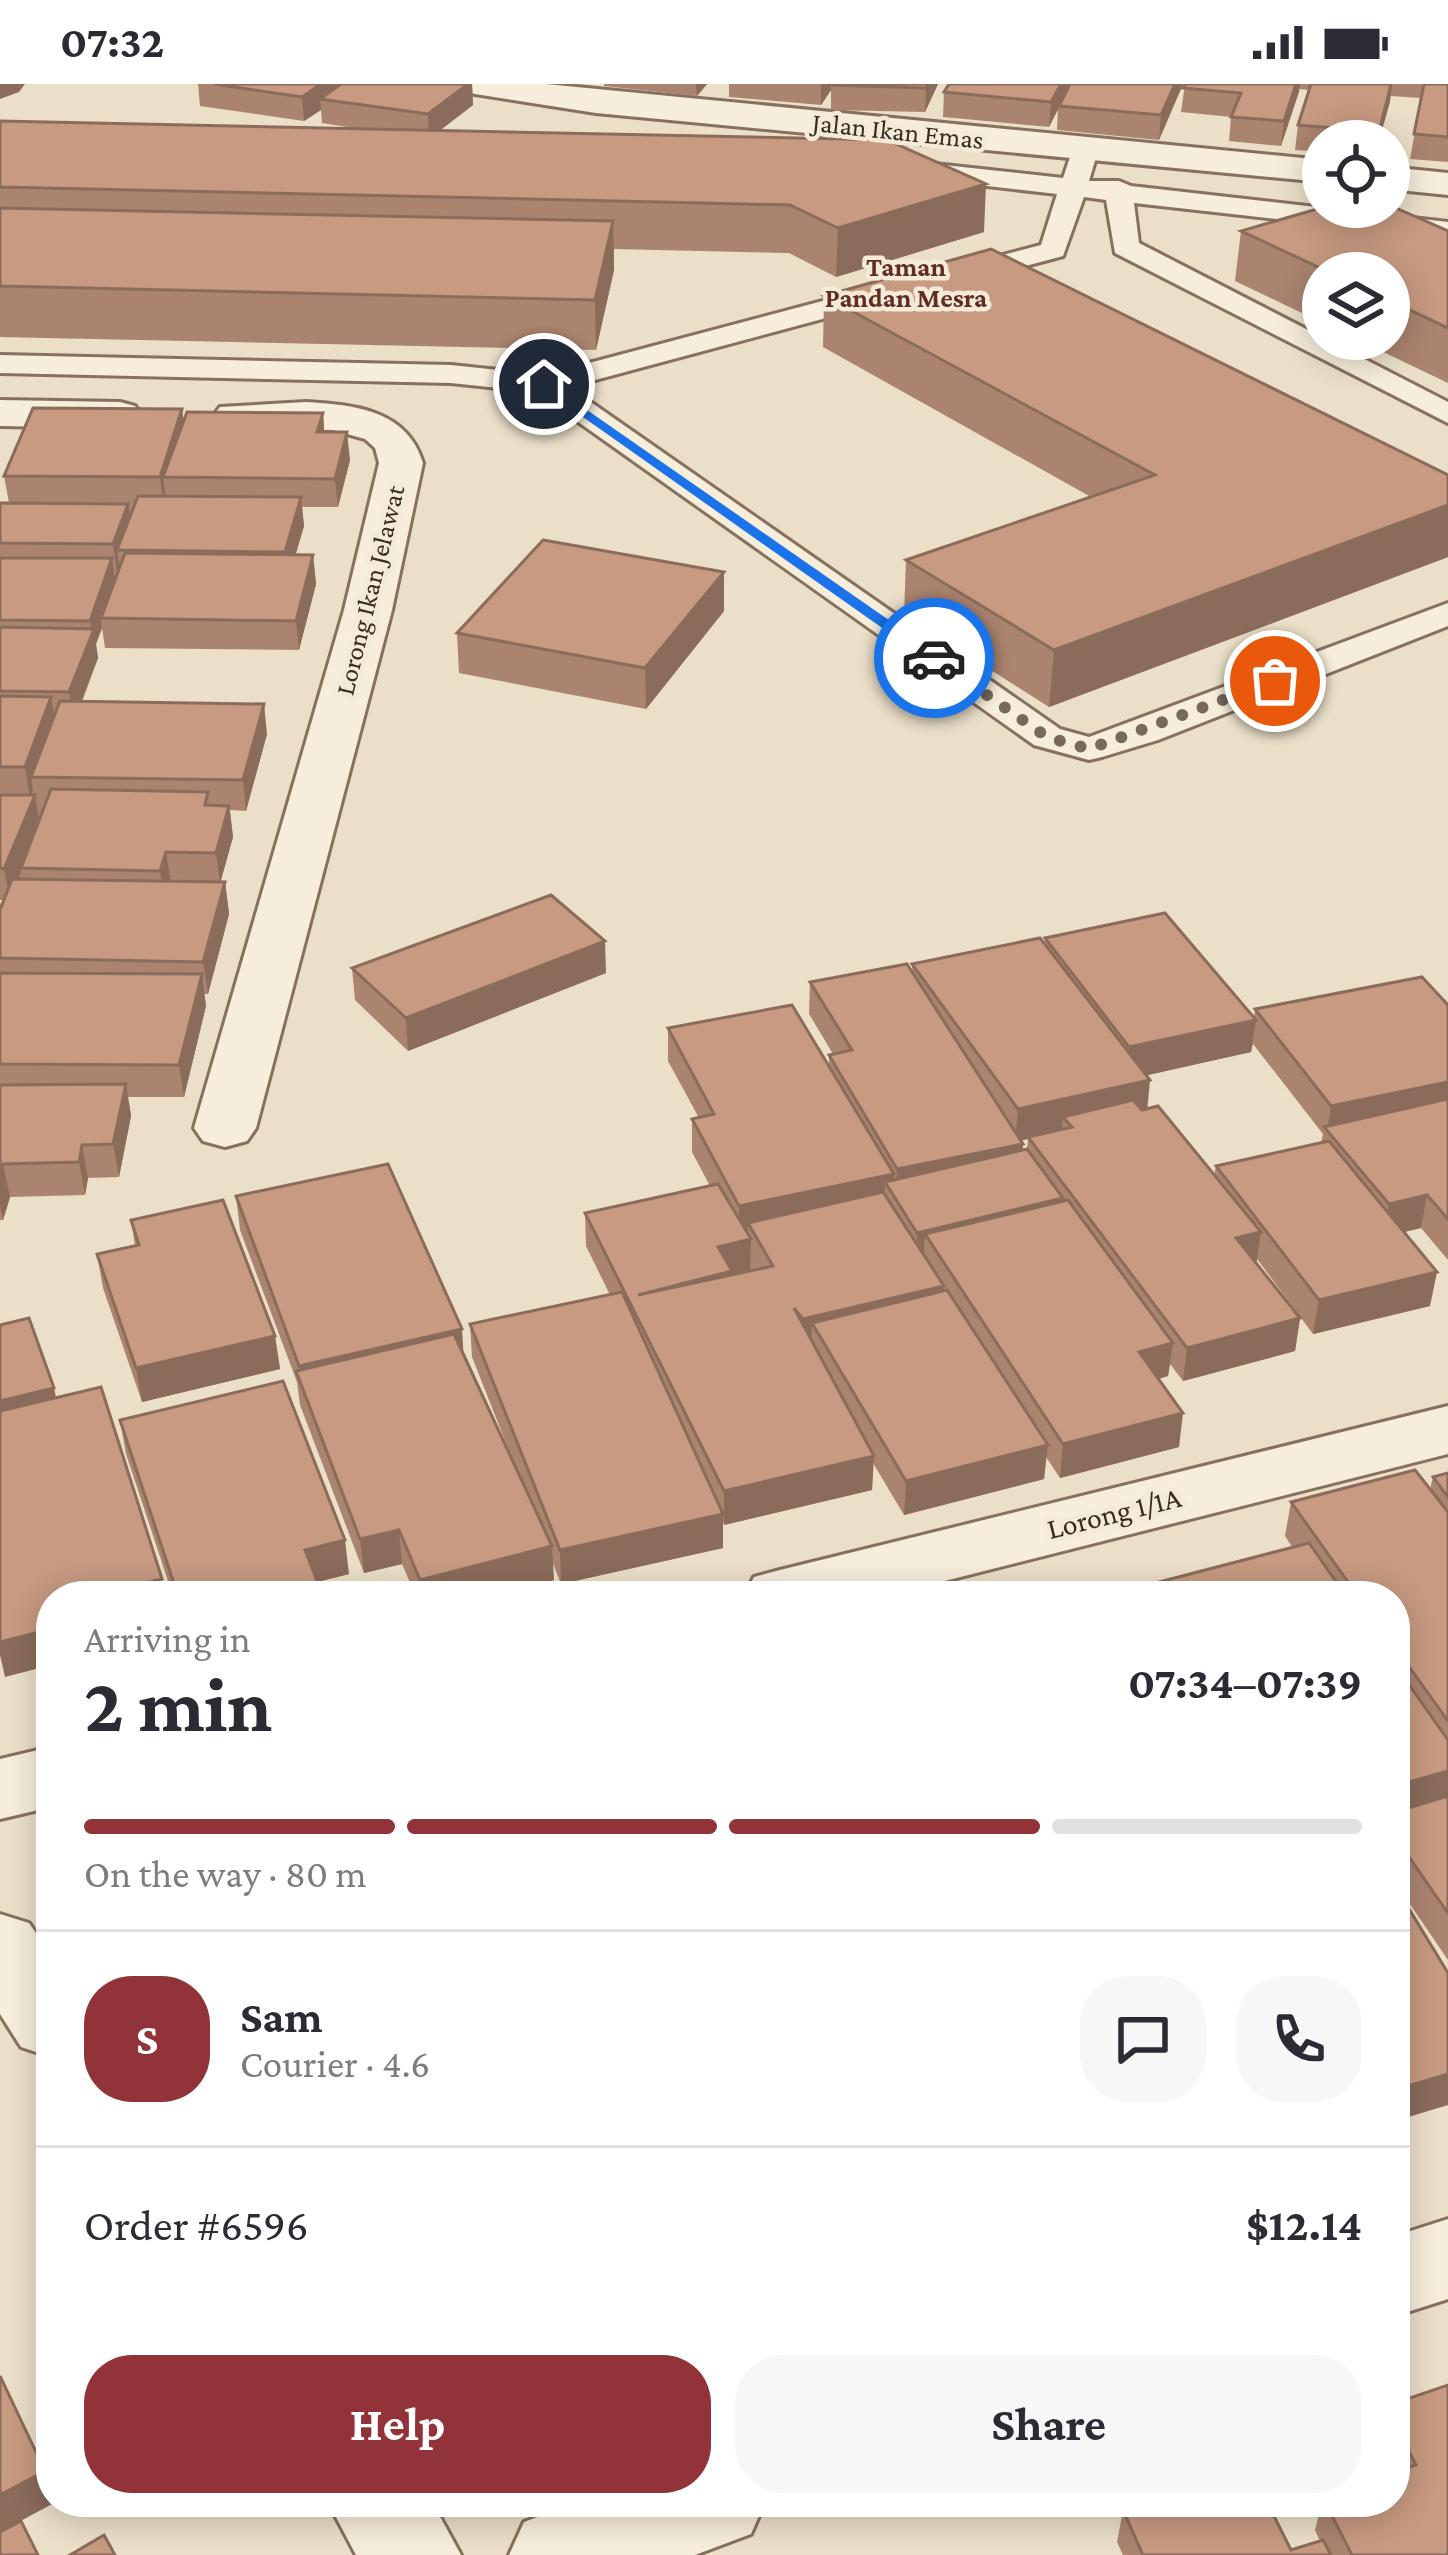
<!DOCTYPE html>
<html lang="en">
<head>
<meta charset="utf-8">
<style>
	body { margin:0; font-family:"Crimson Pro",serif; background:#f7f7f7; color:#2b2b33; height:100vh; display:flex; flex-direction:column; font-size:45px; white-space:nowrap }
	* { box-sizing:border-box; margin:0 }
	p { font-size:39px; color:#7c7c81 }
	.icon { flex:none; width:66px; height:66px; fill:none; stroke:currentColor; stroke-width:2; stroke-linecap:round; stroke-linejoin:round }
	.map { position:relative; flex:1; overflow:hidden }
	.details { position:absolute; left:36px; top:1497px; width:1374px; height:936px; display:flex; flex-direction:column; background:#fff; border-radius:48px; box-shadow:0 6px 30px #0003 }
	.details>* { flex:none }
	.controls { position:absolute; left:1302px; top:36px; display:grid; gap:24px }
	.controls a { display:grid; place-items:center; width:108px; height:108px; border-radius:50%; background:#fff; box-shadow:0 6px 30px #0003; font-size:60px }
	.pin { position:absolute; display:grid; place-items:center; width:102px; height:102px; color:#fff; margin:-51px; border:6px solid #fff; border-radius:50%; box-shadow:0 3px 12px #0007 }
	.courier { position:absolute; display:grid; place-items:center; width:120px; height:120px; margin:-60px; border:9px solid #1a73e8; border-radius:50%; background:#fff; color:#222; box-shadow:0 3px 15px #0007 }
	.head em { font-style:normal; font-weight:700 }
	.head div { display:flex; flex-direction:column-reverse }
	.head { display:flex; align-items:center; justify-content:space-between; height:204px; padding:0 48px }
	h1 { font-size:78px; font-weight:700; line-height:90px }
	.bar { display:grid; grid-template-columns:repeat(4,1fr); gap:18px 12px; align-content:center; height:144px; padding:0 48px }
	.bar i { height:15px; border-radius:9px; background:#e1e1e2 }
	.bar .current { background:#913338 }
	.bar p { grid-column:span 4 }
	.line { display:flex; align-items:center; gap:30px; padding:0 48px; border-top:3px solid #e1e1e2 }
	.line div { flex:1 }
	.round { display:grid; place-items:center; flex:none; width:126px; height:126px; border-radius:48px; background:#f7f7f7 }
	.cta { display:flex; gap:24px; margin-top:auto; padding:24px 48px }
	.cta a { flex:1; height:138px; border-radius:48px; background:#913338; color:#fff; font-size:48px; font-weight:700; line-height:138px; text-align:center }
	.cta a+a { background:#f7f7f7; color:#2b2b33 }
	.status { display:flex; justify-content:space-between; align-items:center; height:84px; padding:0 60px; background:#fff; direction:ltr }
	.status svg { height:33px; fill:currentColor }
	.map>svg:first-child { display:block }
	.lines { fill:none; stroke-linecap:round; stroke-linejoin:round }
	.service-casing { stroke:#86715e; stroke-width:6 }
	.minor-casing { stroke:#86715e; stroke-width:6 }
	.tertiary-casing { stroke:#86715e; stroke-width:6 }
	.service { fill:#f7eddb; fill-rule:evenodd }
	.minor { fill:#f7eddb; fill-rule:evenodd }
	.tertiary { fill:#f7eddb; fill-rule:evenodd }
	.wall { fill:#ab846f; fill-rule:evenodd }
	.shaded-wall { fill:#8b6c5a }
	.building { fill:#c79a81; stroke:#8b6c5a; stroke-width:3 }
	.route { fill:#1a73e8 }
	.done { stroke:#776a5b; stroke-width:12; stroke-dasharray:0 21.6 }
	.labels { text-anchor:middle; stroke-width:9; stroke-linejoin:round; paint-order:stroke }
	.far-street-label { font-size:27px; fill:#382b21; stroke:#f3ead7 }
	.far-neighbourhood-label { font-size:27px; font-weight:bold; fill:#612d23; stroke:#f3ead7 }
	.street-label { font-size:30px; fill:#382b21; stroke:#f3ead7 }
</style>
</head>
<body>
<div class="status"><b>07:32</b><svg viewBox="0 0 49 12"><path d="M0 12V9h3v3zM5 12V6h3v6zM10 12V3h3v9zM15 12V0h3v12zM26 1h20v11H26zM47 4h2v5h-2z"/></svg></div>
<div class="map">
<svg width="1448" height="2471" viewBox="0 0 1448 2471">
	<rect width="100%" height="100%" fill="#ebdfc8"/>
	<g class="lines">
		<defs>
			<g id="service">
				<path d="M1084 62 1097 70 1089 97H1119L1131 102 1448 138V154L1134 119 1139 159 1448 318V339L1115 169 1106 116 1084 113 1063 172 951 202 941 199 937 193 941 187 1041 161 1057 110 898 92 885 84 898 76 1063 94 1071 70Z"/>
				<path d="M883 201 898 210 893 216 569 303 1060 645 1089 653 1448 519V542L1158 656 1102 673 1089 676 1034 661 536 308 451 299 0 289V271L451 281 544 291Z"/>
			</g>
			<g id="minor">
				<path d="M0 316 120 318 135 322 142 331 135 340 120 344 0 342Z"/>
				<path d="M306 318C355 321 407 326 423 379L392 526 256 1044 247 1057 225 1063 203 1057 194 1044 344 526 379 379 375 364 365 355 333 346 235 345 220 341 213 332 220 323Z"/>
				<path d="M1448 1322V1370L885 1512H744L754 1493 780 1486Z"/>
				<path d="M51 1663V1723L0 1735V1675Z"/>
				<path d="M0 1830 29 1839 51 1871V1973L21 1963 0 1930Z"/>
				<path d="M1448 2135V2215L1395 2232V2152Z"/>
				<path d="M328 2418H432L461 2471H356Z"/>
				<path d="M577 2418H765L751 2450 695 2471H509L524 2438Z"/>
			</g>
			<g id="tertiary">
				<path d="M458 0H546L1323 76V98L596 29 475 10 463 7Z"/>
				<path d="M1389 83 1448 89V111L1389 105Z"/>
			</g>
		</defs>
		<!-- service casing -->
		<use href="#service" class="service-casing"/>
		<!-- minor casing -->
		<use href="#minor" class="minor-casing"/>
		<!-- tertiary casing -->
		<use href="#tertiary" class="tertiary-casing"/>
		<!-- service -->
		<use href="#service" class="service"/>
		<!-- minor -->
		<use href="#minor" class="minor"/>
		<!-- tertiary -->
		<use href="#tertiary" class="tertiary"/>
	</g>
	<!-- wall -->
	<g class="wall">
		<path d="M198 0H472L473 21 440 46 984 148 836 193 789 169 614 165V186L596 266 0 253V37L360 45 322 39 321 26 304 37 200 22Z"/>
		<path d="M604 0H707L697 12 604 2Z"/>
		<path d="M729 0H938L925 28 831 26V6L821 21 729 13Z"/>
		<path d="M949 0H1183L1159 56 1057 46 1058 25 1049 43 943 33 944 8Z"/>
		<path d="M1185 0H1448V78L1410 75 1421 14 1390 12 1379 57H1323V68L1295 66 1298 41 1309 6 1299 5 1281 62 1229 57 1231 33 1181 28Z"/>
		<path d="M1241 147H1448V299L1356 255H1389V189H1323V239L1235 197Z"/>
		<path d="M824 212 1448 391V473L1049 623 904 531 906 476 1091 413 823 263Z"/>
		<path d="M323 329 324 348 350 376 338 423H302L304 442 295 471H313L316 500 299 566 105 564 102 544 96 560 98 574 82 618 267 650 246 727 230 726 233 753 220 798H225L229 830 208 910H204L206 922 184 1013H128L131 1032 119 1093 88 1094 85 1111 10 1113 3 1136H0V817L1 823 4 816H0V419H9L4 392 184 335Z"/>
		<path d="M724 527 646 625 459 589 457 549Z"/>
		<path d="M1045 854 1254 933 1255 925 1448 921V1176L1421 1144 1404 1148 1430 1222 1313 1250 1257 1175 1256 1179 1300 1234 1295 1267 1183 1297 1170 1280 1168 1292 1159 1295 1179 1363 1060 1394 1046 1373 1044 1395 904 1431 873 1379 872 1406 724 1441 723 1438V1464L561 1500 552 1477 554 1496 493 1512H416L402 1480 364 1489 300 1321 297 1298 240 1146 236 1112 464 1272 517 1387 472 1273 470 1240 610 1211 586 1162 585 1129 710 1102 692 1068V1035L699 1034 668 977V944L829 982V971L833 970 809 930 810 898 912 887V880L1044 860ZM1253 960 1323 1050 1321 1059 1216 1082 1214 1091 1147 1025 1146 991 1251 968ZM1028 1055 1027 1065 1023 1066 1021 1056Z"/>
		<path d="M352 884 606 889 408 967 355 916Z"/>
		<path d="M131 1136 275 1252 280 1285 142 1318 103 1204 97 1170 135 1162Z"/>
		<path d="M120 1336 349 1490 317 1498 323 1512H173L126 1370Z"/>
		<path d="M1448 1389V1876L1395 1798V1512H1143L1144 1502 1292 1463 1285 1452 1291 1418 1430 1405 1433 1393Z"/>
		<path d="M1395 2319 1448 2471H1123L1117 2458 1123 2426 1291 2466 1320 2457 1315 2446 1322 2418H1395Z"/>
	</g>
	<!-- shaded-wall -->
	<g class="shaded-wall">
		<path d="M0 0H25L19 8 0 15Z"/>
		<path d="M321 0H351L320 15 321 26 304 37 302 13Z"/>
		<path d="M468 0H472L473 21 429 55 428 30Z"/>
		<path d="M696 0H707L697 12Z"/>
		<path d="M821 0H835L831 1V6L821 21Z"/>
		<path d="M928 0H938L925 28 926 4Z"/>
		<path d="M1061 0H1071L1049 43 1051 18Z"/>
		<path d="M1175 0H1183L1159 56 1161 31Z"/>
		<path d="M1296 0H1300L1299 8 1281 62 1284 37Z"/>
		<path d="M1392 0 1390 18 1379 57H1378Z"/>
		<path d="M986 100 984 148 836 193 838 144Z"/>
		<path d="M613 137 614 186 596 266 595 216Z"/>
		<path d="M182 325 186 353 163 393 166 415 164 421 160 393Z"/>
		<path d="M323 329 325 357 317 348Z"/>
		<path d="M347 348 350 376 338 423 335 395Z"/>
		<path d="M301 413 304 442 288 497 285 468Z"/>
		<path d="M128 420 132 449 117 466 120 482 117 489 113 460Z"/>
		<path d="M1448 421V473L1049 623 1054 566Z"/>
		<path d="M313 471 316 500 299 566 296 537Z"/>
		<path d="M112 474 116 503 101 534 102 544 96 560 98 574 73 638 69 608 92 550 90 537Z"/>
		<path d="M724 488V527L646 625 645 584Z"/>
		<path d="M51 613 56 643 31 693 33 706 30 714 25 683Z"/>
		<path d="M264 620 267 650 246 727 243 696Z"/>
		<path d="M35 711 40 742 21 784V788L10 816 4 785Z"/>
		<path d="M229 722 233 753 220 800 216 769Z"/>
		<path d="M166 768 171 800 165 818 160 787Z"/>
		<path d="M225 798 229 830 208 910 203 878Z"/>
		<path d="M605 857 606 889 408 967 406 934Z"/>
		<path d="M202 890 206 922 184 1013 179 981Z"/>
		<path d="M1256 936 1251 968 1126 996 1129 963Z"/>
		<path d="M1150 996 1147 1029 1072 1043 1063 1033 1062 1047 1015 1058 1018 1025Z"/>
		<path d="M1448 998V1029L1327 1047 1331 1022Z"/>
		<path d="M126 1000 131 1032 119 1093 113 1060Z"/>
		<path d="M1023 1060 1021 1093 895 1115 897 1085Z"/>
		<path d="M82 1061 88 1094 85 1111 79 1078Z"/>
		<path d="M3 1080 10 1113 3 1136 0 1121V1090Z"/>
		<path d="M894 1090 893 1111 885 1098 884 1125 748 1139 747 1154 739 1156V1122Z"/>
		<path d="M1427 1111 1421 1144 1383 1153 1389 1120Z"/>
		<path d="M1063 1114 1060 1147 925 1150 923 1180 915 1182 917 1149Z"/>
		<path d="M1261 1148 1256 1181 1236 1154Z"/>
		<path d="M751 1155 750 1189 638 1211 718 1163Z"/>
		<path d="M1437 1188 1430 1222 1313 1250 1319 1216Z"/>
		<path d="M944 1202 942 1235 812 1239 811 1266 802 1268 803 1235Z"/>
		<path d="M1300 1234 1295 1267 1183 1297 1187 1264Z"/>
		<path d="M462 1245 464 1278 302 1304 299 1282Z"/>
		<path d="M275 1252 280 1285 142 1318 136 1284Z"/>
		<path d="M1173 1259 1168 1292 1135 1301 1139 1268Z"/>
		<path d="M54 1304 61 1337 0 1353V1317Z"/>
		<path d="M1183 1329 1179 1363 1060 1394 1063 1360Z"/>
		<path d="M1048 1361 1044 1395 904 1431 906 1397Z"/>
		<path d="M874 1372 872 1406 724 1441V1407Z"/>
		<path d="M723 1430V1464L561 1500 560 1466Z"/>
		<path d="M399 1446 402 1480 364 1489 360 1455Z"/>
		<path d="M345 1456 349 1490 309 1500 305 1466Z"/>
		<path d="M552 1462 554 1496 493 1512H421L420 1496Z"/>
		<path d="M162 1495 165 1512H93Z"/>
		<path d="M51 1545V1581L5 1593 0 1571V1558Z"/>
		<path d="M1448 1687V1719L1395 1734V1702Z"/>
		<path d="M1448 1990V2021L1395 2037V2006Z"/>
		<path d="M45 2387 51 2407V2418L54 2419 0 2448V2411Z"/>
	</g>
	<!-- building -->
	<g class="building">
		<path d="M214 0H321L302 13Z"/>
		<path d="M341 0H468L428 30 320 15Z"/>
		<path d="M832 0H928L926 4 831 1Z"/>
		<path d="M949 0H1061L1051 18 944 8Z"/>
		<path d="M1070 0H1175L1161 31 1059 22Z"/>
		<path d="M1185 0H1296L1284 37 1231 33 1241 9 1183 4Z"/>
		<path d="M1311 0H1391L1379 48 1298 41Z"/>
		<path d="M1424 0H1448V53L1414 50Z"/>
		<path d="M0 37 887 56 986 100 838 144 790 121 0 103Z"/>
		<path d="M1389 121 1448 147V244L1389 216V189H1331L1241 147 1324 123H1389Z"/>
		<path d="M0 124 613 137 595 216 0 202Z"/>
		<path d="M991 165 1448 391V421L1054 566 906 476 1155 391 824 212Z"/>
		<path d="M33 324 182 325 160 393 4 392Z"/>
		<path d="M187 328 323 329 317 348H347L335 395 163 393Z"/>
		<path d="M138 412 301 413 285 468 117 466Z"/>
		<path d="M0 419 128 420 113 460 0 459Z"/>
		<path d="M543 456 724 488 645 584 457 549Z"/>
		<path d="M125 469 313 471 296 537 101 534Z"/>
		<path d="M0 474H112L90 537 0 536Z"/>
		<path d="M0 543 94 545 69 608 0 607Z"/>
		<path d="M0 612 51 613 25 683H0Z"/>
		<path d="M60 617 264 620 243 696 31 693Z"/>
		<path d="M51 705 208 708 205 721 229 722 216 769 166 768 160 787 21 784Z"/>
		<path d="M0 711H35L4 785 0 784Z"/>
		<path d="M12 795 225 798 203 878 0 874V826Z"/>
		<path d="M551 811 605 857 406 934 352 884Z"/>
		<path d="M1165 829 1256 936 1129 963 1045 854Z"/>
		<path d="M1040 854 1150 996 1018 1025 912 880Z"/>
		<path d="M907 880 1023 1060 897 1085 829 971 852 966 810 898Z"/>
		<path d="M0 889 202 890 179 981 0 980Z"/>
		<path d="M1422 893 1448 921V998L1331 1022 1255 925Z"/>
		<path d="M792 921 894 1090 739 1122 692 1035 714 1030 668 944Z"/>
		<path d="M126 1000 113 1060 82 1061 79 1078 3 1080 0 1090V1001Z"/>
		<path d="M1448 1015V1135L1427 1111 1389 1120 1324 1043Z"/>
		<path d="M1133 1016 1142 1026 1158 1022 1261 1148 1236 1154 1300 1234 1187 1264 1028 1053 1072 1043 1063 1033Z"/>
		<path d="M1329 1057 1437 1188 1319 1216 1216 1082Z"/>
		<path d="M1027 1065 1063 1114 917 1149 885 1098Z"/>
		<path d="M388 1080 462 1245 299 1282 236 1112Z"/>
		<path d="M718 1100 751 1155 718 1163 732 1187 638 1211 773 1182 748 1139 883 1108 944 1202 803 1235 794 1224 874 1372 724 1407 585 1129Z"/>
		<path d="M223 1116 275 1252 136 1284 97 1170 139 1161 131 1136Z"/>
		<path d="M1068 1116 1173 1259 1139 1268 1183 1329 1063 1360 925 1150Z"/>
		<path d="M947 1206 1048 1361 906 1397 812 1239Z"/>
		<path d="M622 1208 723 1430 560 1466 470 1240Z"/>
		<path d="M29 1234 54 1304 0 1317V1241Z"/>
		<path d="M454 1250 552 1462 420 1496 399 1446 360 1455 296 1287Z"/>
		<path d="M283 1297 345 1456 305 1466 323 1512H178L120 1336Z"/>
		<path d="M101 1303 162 1495 93 1512H51V1545L0 1558V1327Z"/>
		<path d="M1415 1386 1448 1428V1637L1395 1563V1512H1358L1291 1418Z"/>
		<path d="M1448 1389V1413L1433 1393Z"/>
		<path d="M1309 1459 1346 1512H1151L1144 1502Z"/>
		<path d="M943 1507 946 1512H923Z"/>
		<path d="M1395 1581 1448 1656V1687L1395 1702Z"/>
		<path d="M1448 1712V1829L1395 1753V1728Z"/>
		<path d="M1395 1802 1448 1889V1990L1395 2006Z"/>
		<path d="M0 2292 45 2387 0 2411Z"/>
		<path d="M1448 2301V2471H1352L1325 2418H1395V2388L1416 2381 1395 2341V2319Z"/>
		<path d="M1148 2418H1267L1291 2466 1323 2456 1331 2471H1143L1123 2426Z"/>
		<path d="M21 2437 38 2471H0V2448Z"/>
		<path d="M104 2451 115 2471H70Z"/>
	</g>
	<!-- route -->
	<path class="route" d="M544 296 939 571V577H929L539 302Z"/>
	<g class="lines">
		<!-- done -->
		<path class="done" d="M934 574 1047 653 1089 665 1275 597"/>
	</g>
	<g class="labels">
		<!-- far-street labels -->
		<g class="far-street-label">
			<text transform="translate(898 47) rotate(6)" y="9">Jalan Ikan Emas</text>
			<text transform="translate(370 506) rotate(-76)" y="9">Lorong Ikan Jelawat</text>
		</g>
		<!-- far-neighbourhood labels -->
		<g class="far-neighbourhood-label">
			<text x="906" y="192">Taman<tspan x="906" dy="31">Pandan Mesra</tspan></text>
		</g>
		<!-- street labels -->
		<g class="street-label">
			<text transform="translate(1114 1429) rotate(-14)" y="10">Lorong 1/1A</text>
		</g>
	</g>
</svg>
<div class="controls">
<a><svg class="icon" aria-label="locate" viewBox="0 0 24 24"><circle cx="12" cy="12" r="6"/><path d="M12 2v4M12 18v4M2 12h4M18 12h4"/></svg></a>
<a><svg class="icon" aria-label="layers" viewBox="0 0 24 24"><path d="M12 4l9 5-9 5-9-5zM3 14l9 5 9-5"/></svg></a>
</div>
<div class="pin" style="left:1275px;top:597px;background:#ea580c"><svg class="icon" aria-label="bag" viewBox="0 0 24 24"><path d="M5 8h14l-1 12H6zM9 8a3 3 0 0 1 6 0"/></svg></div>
<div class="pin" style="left:544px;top:300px;background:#1f2937"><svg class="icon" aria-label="home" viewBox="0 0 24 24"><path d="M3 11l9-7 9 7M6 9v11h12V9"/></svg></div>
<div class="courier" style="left:934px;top:574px"><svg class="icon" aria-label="car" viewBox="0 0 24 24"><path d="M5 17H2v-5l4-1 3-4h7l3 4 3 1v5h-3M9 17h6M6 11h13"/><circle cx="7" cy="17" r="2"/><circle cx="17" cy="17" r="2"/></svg></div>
<section class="details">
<div class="head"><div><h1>2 min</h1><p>Arriving in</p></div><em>07:34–07:39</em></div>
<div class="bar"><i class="current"></i><i class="current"></i><i class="current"></i><i></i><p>On the way · 80 m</p></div>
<div class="line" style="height:216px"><b class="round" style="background:#913338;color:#fff">S</b><div><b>Sam</b><p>Courier · 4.6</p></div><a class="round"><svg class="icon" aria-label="chat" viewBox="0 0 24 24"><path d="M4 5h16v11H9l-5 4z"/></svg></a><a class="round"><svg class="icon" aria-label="phone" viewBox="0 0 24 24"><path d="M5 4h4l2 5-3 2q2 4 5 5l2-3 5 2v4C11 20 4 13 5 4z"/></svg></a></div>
<div class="line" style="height:156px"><div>Order #6596</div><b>$12.14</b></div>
<div class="cta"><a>Help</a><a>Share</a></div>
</section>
</div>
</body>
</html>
